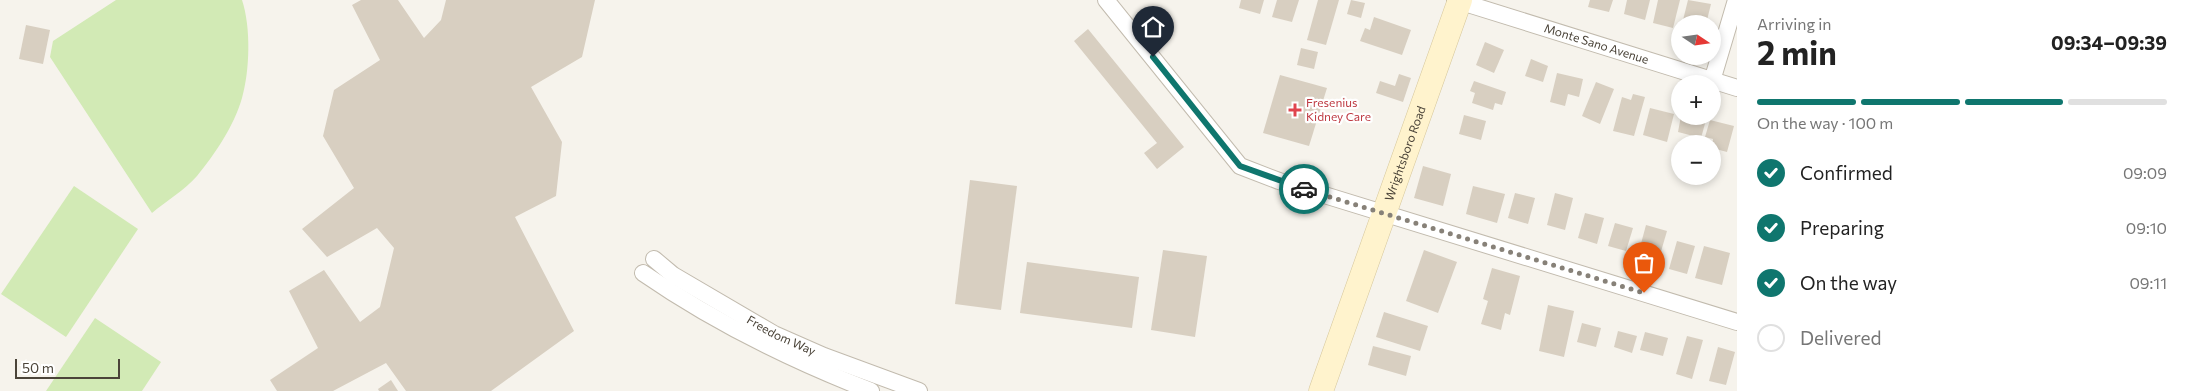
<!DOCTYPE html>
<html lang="en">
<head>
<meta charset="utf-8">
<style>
	body { margin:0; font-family:Commissioner,sans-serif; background:#f6f6f6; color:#222; height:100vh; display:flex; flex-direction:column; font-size:19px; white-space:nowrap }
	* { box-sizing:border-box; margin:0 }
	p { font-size:16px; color:#767676 }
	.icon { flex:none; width:28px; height:28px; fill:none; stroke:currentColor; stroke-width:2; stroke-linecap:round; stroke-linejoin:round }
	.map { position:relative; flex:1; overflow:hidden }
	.details { display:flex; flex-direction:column; background:#fff; width:450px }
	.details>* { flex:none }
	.needle { width:32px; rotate:103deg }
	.fabs { position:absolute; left:1671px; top:15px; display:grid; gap:10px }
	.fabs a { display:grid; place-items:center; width:50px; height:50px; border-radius:50%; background:#fff; box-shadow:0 2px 8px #0003; font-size:25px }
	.scale { position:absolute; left:15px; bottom:12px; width:105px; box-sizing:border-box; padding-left:5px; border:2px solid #4b4439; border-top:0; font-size:14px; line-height:18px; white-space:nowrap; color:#4b4439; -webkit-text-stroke:4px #fff; paint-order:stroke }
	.pin { position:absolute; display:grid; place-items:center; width:42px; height:42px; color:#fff; margin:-51px -21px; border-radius:50% 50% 50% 0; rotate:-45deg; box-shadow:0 0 5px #0007 }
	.pin .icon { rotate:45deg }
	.courier { position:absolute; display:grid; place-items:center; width:50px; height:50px; margin:-25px; border:4px solid #0f766e; border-radius:50%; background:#fff; color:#222; box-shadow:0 1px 6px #0007 }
	.head em { font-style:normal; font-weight:700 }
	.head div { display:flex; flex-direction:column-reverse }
	.head { display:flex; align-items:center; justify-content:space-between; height:85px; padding:0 20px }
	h1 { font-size:32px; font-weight:700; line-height:38px }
	.bar { display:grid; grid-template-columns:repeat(4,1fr); gap:8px 5px; align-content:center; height:60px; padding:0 20px }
	.bar i { height:6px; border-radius:4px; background:#e0e0e0 }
	.bar .active { background:#0f766e }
	.bar p { grid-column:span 4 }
	ol { padding:0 20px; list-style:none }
	li { display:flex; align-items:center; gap:15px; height:55px }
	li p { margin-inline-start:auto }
	li .icon { padding:5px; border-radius:50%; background:#0f766e; color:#fff; stroke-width:4 }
	li:last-child { color:#767676 }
	li i { width:28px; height:28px; border:2px solid #e0e0e0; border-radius:50% }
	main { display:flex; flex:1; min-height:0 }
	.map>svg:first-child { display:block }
	.green { fill:#d2eab5 }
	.building { fill:#d8cfc1 }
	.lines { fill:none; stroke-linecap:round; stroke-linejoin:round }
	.minor-casing { stroke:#c2bbae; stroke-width:18 }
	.secondary-casing { stroke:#d6c79b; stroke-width:25 }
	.minor { stroke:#fff; stroke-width:16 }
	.secondary { stroke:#fff3cd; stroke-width:24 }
	.done { stroke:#878178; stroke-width:5; stroke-dasharray:0 9 }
	.route { stroke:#0f766e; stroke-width:6 }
	.health-dot { fill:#e0444e; stroke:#fff; stroke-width:2 }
	.labels { text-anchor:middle; stroke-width:4.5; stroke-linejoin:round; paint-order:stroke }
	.street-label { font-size:12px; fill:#4b4439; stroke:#fff }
	.health-label { font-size:12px; fill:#be3a42; stroke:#fff; text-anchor:start }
</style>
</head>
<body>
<main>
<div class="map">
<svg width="1737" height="391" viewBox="0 0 1737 391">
	<rect width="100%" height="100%" fill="#f6f3ec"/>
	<!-- green -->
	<g class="green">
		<path d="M116 0H242C251 27 250 70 242 98 234 126 215 154 197 176 185 190 166 201 152 213L50 57 53 41Z"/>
		<path d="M74 186 138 229 66 337 1 294Z"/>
		<path d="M95 318 161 362 142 391H46Z"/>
	</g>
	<!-- building -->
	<g class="building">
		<path d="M361 0H398L424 38 441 20 446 0H595L582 57 531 87 562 142 556 196 515 217 574 331 491 391H406L386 363 333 391H277L270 380 318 348 289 291 324 270 360 322 380 307 394 248 377 228 327 257 302 229 354 188 323 136 334 90 380 60 352 5Z"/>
		<path d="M1241 0H1264L1260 14 1239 8Z"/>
		<path d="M1277 0H1299L1292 22 1272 17Z"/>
		<path d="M1318 0H1339L1326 45 1307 40Z"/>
		<path d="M1351 0 1365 3 1361 18 1347 14Z"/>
		<path d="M1590 0H1613L1609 12 1588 7Z"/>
		<path d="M1627 0H1650L1645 20 1624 14Z"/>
		<path d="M1658 0H1680L1673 28 1653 23Z"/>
		<path d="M1688 0 1711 4 1707 20 1711 22V24H1682Z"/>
		<path d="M1374 17 1411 30 1402 55 1360 41 1365 28 1370 30Z"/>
		<path d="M26 25 50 30 43 64 19 59Z"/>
		<path d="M1088 29 1184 147 1157 169 1144 153 1157 143 1074 41Z"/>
		<path d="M1485 42 1504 50 1494 73 1476 65Z"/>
		<path d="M1301 48 1318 52 1314 69 1297 65Z"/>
		<path d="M1531 59 1548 66 1543 82 1525 76Z"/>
		<path d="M1557 73 1583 79 1579 97 1568 94 1565 106 1550 102Z"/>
		<path d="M1399 74 1411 78 1403 102 1376 93 1380 81 1395 86Z"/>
		<path d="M1280 75 1327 88 1309 146 1263 133Z"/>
		<path d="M1474 81 1506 92 1502 105 1495 103 1493 110 1472 103 1475 93 1470 91Z"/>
		<path d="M1596 82 1614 89 1600 124 1582 116Z"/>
		<path d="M1633 94 1645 97 1634 136 1613 131 1622 97 1631 100Z"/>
		<path d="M1650 108 1674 114 1667 142 1643 135Z"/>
		<path d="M1464 115 1486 121 1481 140 1459 134Z"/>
		<path d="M1681 116 1706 120 1701 138 1678 132Z"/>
		<path d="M1710 120 1734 126 1727 152 1712 148 1713 139 1705 137Z"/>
		<path d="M1423 166 1451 174 1443 206 1414 198Z"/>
		<path d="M970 180 1017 186 1001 310 955 304Z"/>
		<path d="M1473 186 1505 194 1497 223 1466 214Z"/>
		<path d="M1515 193 1535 198 1528 224 1508 218Z"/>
		<path d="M1555 193 1573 198 1565 230 1547 225Z"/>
		<path d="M1585 213 1604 218 1597 244 1578 238Z"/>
		<path d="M1615 223 1633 228 1626 251 1608 246Z"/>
		<path d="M1646 225 1667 231 1655 272 1635 266Z"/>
		<path d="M1677 241 1695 246 1687 274 1669 269Z"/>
		<path d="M1704 246 1730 253 1722 285 1695 278Z"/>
		<path d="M1163 250 1207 256 1195 337 1151 330Z"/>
		<path d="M1424 250 1457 262 1438 313 1406 301Z"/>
		<path d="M1027 262 1139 277 1132 328 1020 313Z"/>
		<path d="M1492 268 1520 276 1510 315 1505 313 1501 330 1481 324 1488 301 1483 299Z"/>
		<path d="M1548 305 1574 311 1564 357 1539 351Z"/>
		<path d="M1384 312 1428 326 1420 351 1376 337Z"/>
		<path d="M1582 323 1601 328 1596 347 1577 342Z"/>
		<path d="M1618 331 1637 336 1632 353 1614 347Z"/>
		<path d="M1645 332 1668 338 1663 356 1640 350Z"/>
		<path d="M1687 336 1703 340 1692 379 1676 374Z"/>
		<path d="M1373 346 1411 356 1406 376 1368 365Z"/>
		<path d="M1718 347 1735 352 1726 385 1709 381Z"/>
		<path d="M391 380 398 391H379L378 389Z"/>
	</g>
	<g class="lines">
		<defs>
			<g id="minor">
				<path d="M1106 0 1240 166 1279 181 1737 322"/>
				<path id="s1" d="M1455 0 1737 88"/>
				<path d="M1712 81 1736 0"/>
				<path id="s2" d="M654 259 673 275 774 334 824 356 919 391"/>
				<path d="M643 273C714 322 791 360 871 391"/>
			</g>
			<g id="secondary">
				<path id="s3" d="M1321 391 1460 0"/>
			</g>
		</defs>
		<!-- minor casing -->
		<use href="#minor" class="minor-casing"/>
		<!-- secondary casing -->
		<use href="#secondary" class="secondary-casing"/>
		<!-- minor -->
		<use href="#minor" class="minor"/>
		<!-- secondary -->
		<use href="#secondary" class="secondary"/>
	</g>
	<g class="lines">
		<!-- done -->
		<path class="done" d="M1304 189 1644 293"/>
		<!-- route -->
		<path class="route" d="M1153 57 1240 166 1304 189"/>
	</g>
	<!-- markers -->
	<path class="health-dot" d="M1292.5 102.5h5v5h5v5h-5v5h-5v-5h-5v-5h5z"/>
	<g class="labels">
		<!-- street labels -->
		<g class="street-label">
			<text dy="4" stroke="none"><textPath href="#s1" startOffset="148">Monte Sano Avenue</textPath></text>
			<text dy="4" stroke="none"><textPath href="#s3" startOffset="252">Wrightsboro Road</textPath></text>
			<text dy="4" stroke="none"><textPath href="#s2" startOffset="149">Freedom Way</textPath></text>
		</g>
		<!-- health labels -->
		<g class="health-label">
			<text x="1306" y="107">Fresenius<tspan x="1306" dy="14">Kidney Care</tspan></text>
		</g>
	</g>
</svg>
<div class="fabs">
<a><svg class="needle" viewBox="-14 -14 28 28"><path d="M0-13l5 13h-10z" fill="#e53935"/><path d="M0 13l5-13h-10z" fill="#767676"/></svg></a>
<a>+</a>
<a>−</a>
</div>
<div class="scale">50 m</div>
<div class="pin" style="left:1644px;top:293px;background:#ea580c"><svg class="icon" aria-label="bag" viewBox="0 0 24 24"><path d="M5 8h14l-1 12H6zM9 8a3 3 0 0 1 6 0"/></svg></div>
<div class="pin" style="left:1153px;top:57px;background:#1f2937"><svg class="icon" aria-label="home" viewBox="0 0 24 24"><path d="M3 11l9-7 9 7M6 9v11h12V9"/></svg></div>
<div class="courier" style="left:1304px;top:189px"><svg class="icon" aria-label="car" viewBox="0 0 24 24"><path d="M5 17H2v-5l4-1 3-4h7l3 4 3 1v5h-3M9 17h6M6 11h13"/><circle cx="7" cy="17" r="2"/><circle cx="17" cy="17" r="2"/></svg></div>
</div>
<section class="details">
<div class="head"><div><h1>2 min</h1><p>Arriving in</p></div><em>09:34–09:39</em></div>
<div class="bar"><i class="active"></i><i class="active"></i><i class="active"></i><i></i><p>On the way · 100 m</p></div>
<ol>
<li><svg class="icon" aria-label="check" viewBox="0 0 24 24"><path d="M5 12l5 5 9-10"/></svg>Confirmed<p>09:09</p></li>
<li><svg class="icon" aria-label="check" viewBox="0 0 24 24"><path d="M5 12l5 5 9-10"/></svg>Preparing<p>09:10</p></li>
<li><svg class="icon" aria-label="check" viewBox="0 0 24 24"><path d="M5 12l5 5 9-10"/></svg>On the way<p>09:11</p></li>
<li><i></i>Delivered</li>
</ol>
</section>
</main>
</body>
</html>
